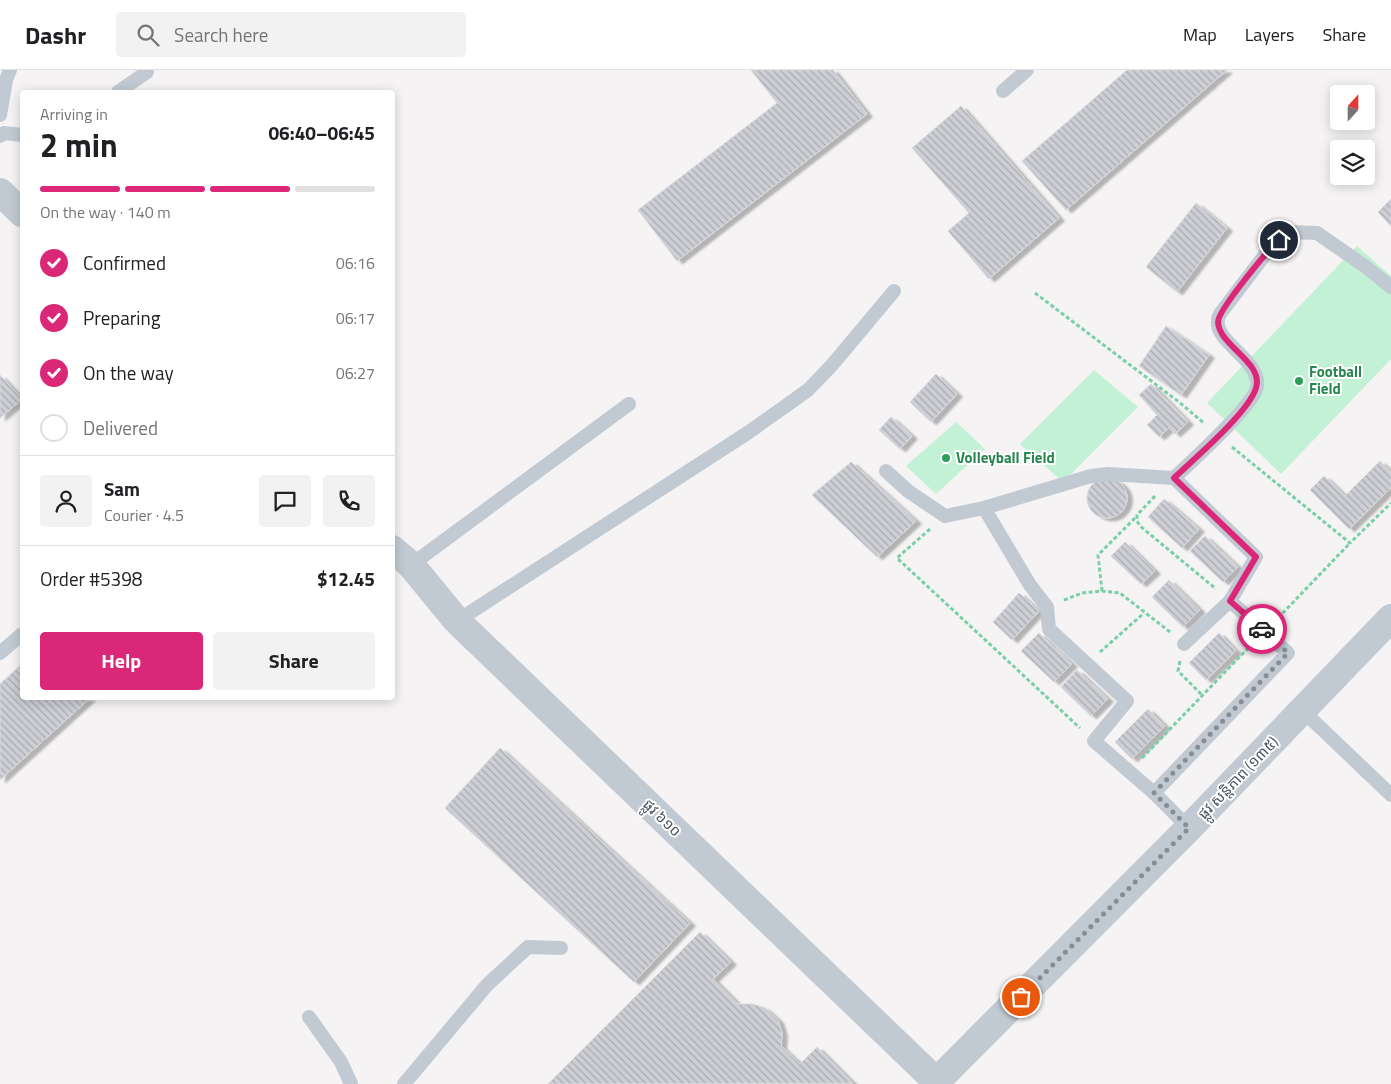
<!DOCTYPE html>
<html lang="en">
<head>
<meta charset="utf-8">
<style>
	body { margin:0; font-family:"Titillium Web","Noto Sans Khmer",sans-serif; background:#f2f2f2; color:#202124; height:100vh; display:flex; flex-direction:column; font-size:19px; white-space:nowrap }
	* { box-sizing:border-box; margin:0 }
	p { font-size:16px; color:#757577 }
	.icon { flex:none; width:28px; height:28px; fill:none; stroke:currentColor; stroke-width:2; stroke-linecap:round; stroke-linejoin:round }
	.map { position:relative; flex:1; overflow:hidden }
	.sheet { position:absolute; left:20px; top:20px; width:375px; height:610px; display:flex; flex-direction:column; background:#fff; border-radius:5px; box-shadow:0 2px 12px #0003 }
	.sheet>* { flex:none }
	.needle { width:32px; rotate:21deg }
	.fabs { position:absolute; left:1330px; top:15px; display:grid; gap:10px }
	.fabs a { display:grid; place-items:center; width:45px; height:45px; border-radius:5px; background:#fff; box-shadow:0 2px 12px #0003; font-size:25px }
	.pin { position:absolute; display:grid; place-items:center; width:42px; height:42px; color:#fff; margin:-21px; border:2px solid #fff; border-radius:50%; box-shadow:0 1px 5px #0007 }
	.courier { position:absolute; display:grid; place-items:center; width:50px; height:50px; margin:-25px; border:4px solid #db2777; border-radius:50%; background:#fff; color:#222; box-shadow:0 1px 6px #0007 }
	.summary em { font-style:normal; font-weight:700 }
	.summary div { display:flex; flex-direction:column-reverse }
	.summary { display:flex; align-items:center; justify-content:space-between; height:85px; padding:0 20px }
	h1 { font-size:32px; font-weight:700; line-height:38px }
	.bar { display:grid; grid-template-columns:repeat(4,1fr); gap:8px 5px; align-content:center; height:60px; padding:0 20px }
	.bar i { height:6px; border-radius:4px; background:#e0e0e0 }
	.bar .on { background:#db2777 }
	.bar p { grid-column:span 4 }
	.line { display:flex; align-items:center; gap:12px; padding:0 20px; border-top:1px solid #e0e0e0 }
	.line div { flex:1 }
	.round { display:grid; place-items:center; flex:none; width:52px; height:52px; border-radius:5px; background:#f2f2f2 }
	ol { padding:0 20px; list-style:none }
	li { display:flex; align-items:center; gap:15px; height:55px }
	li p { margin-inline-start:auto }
	li .icon { padding:5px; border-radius:50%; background:#db2777; color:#fff; stroke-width:4 }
	li:last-child { color:#757577 }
	li i { width:28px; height:28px; border:2px solid #e0e0e0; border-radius:50% }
	.button { display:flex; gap:10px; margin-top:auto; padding:10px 20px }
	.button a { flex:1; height:58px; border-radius:5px; background:#db2777; color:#fff; font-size:20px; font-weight:700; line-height:58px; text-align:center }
	.button a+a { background:#f2f2f2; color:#202124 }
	header { display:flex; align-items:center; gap:30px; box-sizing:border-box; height:70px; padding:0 25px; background:#fff; border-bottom:1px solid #e0e0e0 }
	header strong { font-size:24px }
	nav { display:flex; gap:28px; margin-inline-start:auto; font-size:18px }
	.search { width:350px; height:45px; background:#f2f2f2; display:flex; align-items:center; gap:12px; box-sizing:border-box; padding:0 18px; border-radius:5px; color:#757577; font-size:19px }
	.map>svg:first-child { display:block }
	.park { fill:#c3f1d5 }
	.building { fill:url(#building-back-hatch); stroke:#d7d9de; filter:url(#shadow) }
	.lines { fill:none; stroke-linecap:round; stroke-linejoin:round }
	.path { stroke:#7ad0a6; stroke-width:3; stroke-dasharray:4 2.5; stroke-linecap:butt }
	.service { stroke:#c1cad2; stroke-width:14 }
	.minor { stroke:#c1cad2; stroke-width:28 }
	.done { stroke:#868d94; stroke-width:5; stroke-dasharray:0 9 }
	.route { stroke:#db2777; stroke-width:6 }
	.leisure-dot { fill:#2e9e5b; stroke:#fff; stroke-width:2 }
	.labels { text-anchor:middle; stroke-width:4; stroke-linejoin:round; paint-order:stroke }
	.leisure-label { font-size:15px; font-weight:bold; fill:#27864d; stroke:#fff; text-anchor:start }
	.street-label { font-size:15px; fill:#4a5661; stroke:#fff }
</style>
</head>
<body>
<header>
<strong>Dashr</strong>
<div class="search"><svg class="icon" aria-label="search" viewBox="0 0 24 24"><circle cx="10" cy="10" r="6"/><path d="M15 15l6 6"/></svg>Search here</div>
<nav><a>Map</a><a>Layers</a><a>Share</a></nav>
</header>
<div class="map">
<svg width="1391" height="1014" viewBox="0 0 1391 1014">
	<defs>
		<pattern id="building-back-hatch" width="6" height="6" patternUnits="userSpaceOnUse" patternTransform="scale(1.25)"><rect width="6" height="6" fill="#cdcfd5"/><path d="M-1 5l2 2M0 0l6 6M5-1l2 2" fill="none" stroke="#a8abb0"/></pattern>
		<filter id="shadow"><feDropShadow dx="5.5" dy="3" stdDeviation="1" flood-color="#0004"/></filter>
	</defs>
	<rect width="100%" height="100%" fill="#f5f3f3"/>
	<!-- park -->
	<g class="park">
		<path d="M1357 176 1391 206V289L1281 404 1207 333Z"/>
		<path d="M1094 300 1138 337 1063 412 1020 374Z"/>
		<path d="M956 352 985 379 936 424 906 396Z"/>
	</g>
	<!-- building -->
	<g class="building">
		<path d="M751 0H833L867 44 677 191 638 140 777 33Z"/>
		<path d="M1127 0H1227L1066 140 1022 91Z"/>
		<path d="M961 36 1059 148 989 209 948 161 969 143 912 78Z"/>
		<path d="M1391 129V156L1378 142Z"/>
		<path d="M1196 133 1227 158 1177 222 1146 197Z"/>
		<path d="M1166 256 1209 285 1181 325 1139 296Z"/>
		<path d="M936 304 957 324 931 352 910 332Z"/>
		<path d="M0 305 22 329 0 348Z"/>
		<path d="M1151 314 1188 352 1175 364 1169 358 1159 367 1147 355 1157 345 1139 325Z"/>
		<path d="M891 347 912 366 900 379 879 360Z"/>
		<path d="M1380 391 1391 403V418L1349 459 1310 420 1324 406 1345 426Z"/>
		<path d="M851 392 916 451 877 487 812 425Z"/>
		<circle cx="1107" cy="428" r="20"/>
		<path d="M1164 429 1199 459 1182 478 1148 447Z"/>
		<path d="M1205 466 1238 497 1223 512 1190 481Z"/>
		<path d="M1125 472 1155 501 1141 514 1111 486Z"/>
		<path d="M1169 510 1200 540 1183 557 1152 527Z"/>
		<path d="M1019 523 1039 541 1012 570 993 552Z"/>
		<path d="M1039 563 1072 594 1054 612 1021 581Z"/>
		<path d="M1219 563 1236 581 1206 610 1189 593Z"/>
		<path d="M22 594V628H90L0 710V614Z"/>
		<path d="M1077 600 1108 629 1091 646 1061 617Z"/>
		<path d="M1148 639 1165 656 1132 689 1115 672Z"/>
		<path d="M500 678 690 853 634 912 445 738Z"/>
		<path d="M700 862 731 892 713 909 738 934H752L765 938 778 950 782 963 781 976 800 994 817 977 853 1013 548 1014Z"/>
	</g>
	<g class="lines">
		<!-- path -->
		<g class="path">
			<path d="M1035 223 1179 332 1205 354"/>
			<path d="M1232 377 1350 473 1391 433"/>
			<path d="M1155 426 1137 445V451L1140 456 1216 519"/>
			<path d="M930 459 897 488 1080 658"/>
			<path d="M1102 521 1098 485 1137 446"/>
			<path d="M1064 530 1082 523 1102 521 1120 523 1170 562"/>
			<path d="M1278 548 1350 473"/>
			<path d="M1100 582 1144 543"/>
			<path d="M1180 591 1178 601 1203 626"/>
			<path d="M1142 688 1252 574"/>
		</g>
		<!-- service -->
		<g class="service">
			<path d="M1003 21 1027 0"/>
			<path d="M118 22 147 2"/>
			<path d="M0 45 6 10 10 0"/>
			<path d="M0 66 4 63 22 65"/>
			<path d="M886 401 908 421 945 446 984 438 1091 406 1108 404 1174 408C1191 392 1253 336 1257 317 1261 290 1214 272 1218 250 1218 247 1221 242 1223 240L1270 178 1288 162 1317 163 1366 197 1391 217"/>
			<path d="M1174 408 1256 487 1230 531 1288 583 1154 723 1189 758"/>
			<path d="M984 438 1030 515 1047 537 1049 559 1127 631 1094 671 1154 723"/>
			<path d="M411 495 629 334"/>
			<path d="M457 551 749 362 808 320 832 295 894 221"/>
			<path d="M1184 574 1230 531"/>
			<path d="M0 583 22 564"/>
			<path d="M1303 641 1391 725"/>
			<path d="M309 947 341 992 351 1014"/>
			<path d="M404 1014 487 915 528 877 561 878"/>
		</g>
		<!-- minor -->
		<g class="minor">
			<path d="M0 122 22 143"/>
			<path d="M392 479 411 495 457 551 936 1011"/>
			<path d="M934 1014 1189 758 1391 548"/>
		</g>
	</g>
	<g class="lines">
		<!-- done -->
		<path class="done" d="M1021 927 1189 758 1154 723 1288 583 1262 559"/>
		<!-- route -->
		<path class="route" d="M1262 559 1230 531 1256 487 1174 408C1194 389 1249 342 1256 318 1264 292 1219 276 1218 252 1218 240 1268 180 1279 170"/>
	</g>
	<!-- markers -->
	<g class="leisure-dot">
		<circle cx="1299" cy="311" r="5"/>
		<circle cx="946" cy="388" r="5"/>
	</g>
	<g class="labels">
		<!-- leisure labels -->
		<g class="leisure-label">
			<text x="1309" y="307">Football<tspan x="1309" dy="17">Field</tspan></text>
			<text x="956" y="393">Volleyball Field</text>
		</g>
		<!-- street labels -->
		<g class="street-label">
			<text transform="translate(1238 708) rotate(-46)" y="5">ផ្លូវ សន្តិភាព (១៣៥)</text>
			<text transform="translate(662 748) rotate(44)" y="5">ផ្លូវ ៦១០</text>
		</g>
	</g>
</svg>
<div class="fabs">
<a><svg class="needle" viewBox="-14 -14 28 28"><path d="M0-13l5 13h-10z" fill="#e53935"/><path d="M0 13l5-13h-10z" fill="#757577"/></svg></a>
<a><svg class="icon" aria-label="layers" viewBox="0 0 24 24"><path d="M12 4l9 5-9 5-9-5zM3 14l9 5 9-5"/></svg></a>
</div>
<div class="pin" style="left:1021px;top:927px;background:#ea580c"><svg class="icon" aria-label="bag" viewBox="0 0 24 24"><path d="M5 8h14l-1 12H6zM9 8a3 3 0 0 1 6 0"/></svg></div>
<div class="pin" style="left:1279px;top:170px;background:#1f2937"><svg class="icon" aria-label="home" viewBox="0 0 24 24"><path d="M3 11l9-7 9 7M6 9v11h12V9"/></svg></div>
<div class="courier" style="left:1262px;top:559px"><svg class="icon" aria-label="car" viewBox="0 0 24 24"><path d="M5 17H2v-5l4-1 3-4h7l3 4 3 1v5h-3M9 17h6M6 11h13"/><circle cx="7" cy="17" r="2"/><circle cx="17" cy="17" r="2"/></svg></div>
<section class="sheet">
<div class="summary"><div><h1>2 min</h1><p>Arriving in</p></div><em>06:40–06:45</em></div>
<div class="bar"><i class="on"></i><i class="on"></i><i class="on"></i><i></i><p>On the way · 140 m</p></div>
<ol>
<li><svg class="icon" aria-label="check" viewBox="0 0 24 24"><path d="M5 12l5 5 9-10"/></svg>Confirmed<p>06:16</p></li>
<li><svg class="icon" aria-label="check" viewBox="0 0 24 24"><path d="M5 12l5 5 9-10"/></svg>Preparing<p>06:17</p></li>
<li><svg class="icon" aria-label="check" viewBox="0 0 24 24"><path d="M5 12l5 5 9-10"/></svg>On the way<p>06:27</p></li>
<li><i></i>Delivered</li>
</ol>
<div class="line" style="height:90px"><a class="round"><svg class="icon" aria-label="person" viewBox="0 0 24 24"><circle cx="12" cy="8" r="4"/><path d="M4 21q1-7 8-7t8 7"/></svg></a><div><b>Sam</b><p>Courier · 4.5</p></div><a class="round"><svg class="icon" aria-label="chat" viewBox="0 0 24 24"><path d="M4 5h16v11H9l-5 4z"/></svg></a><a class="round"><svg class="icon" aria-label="phone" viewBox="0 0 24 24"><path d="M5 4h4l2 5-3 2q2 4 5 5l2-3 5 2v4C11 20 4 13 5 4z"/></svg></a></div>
<div class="line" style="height:65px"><div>Order #5398</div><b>$12.45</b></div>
<div class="button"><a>Help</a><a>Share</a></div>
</section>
</div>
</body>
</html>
